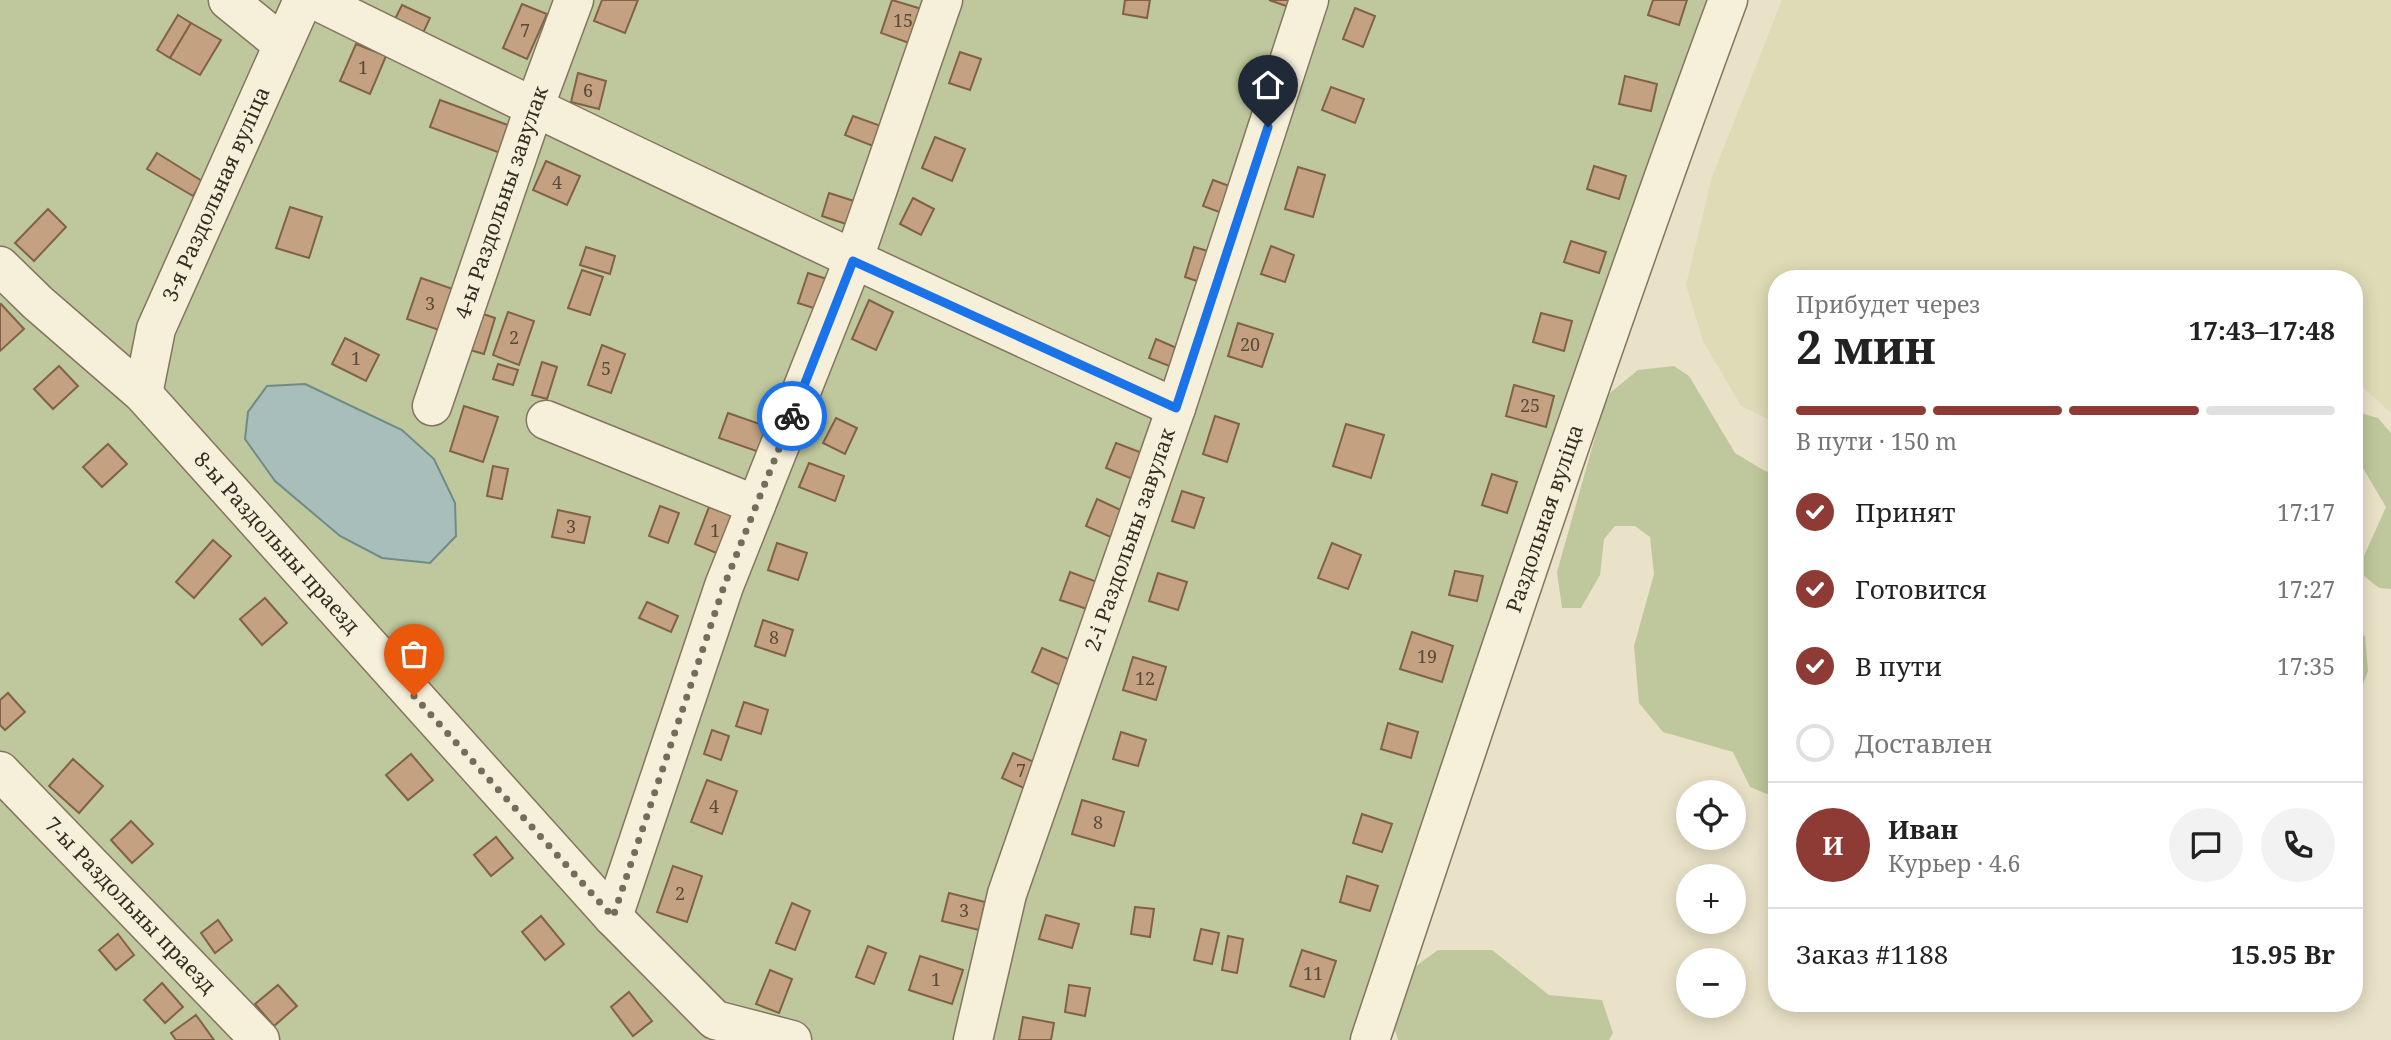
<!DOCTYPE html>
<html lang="ru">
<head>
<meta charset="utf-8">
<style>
	body { margin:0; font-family:"Noto Serif",serif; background:#f2f2f2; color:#222; height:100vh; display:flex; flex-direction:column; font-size:26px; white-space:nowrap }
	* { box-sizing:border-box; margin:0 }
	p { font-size:23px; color:#767676 }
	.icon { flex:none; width:38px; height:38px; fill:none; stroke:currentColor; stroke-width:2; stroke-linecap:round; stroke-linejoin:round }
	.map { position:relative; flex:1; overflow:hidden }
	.side { position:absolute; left:1768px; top:270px; width:595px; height:742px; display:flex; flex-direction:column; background:#fff; border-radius:28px; box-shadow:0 4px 18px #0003 }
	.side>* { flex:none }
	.tools { position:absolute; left:1676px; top:780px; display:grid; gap:14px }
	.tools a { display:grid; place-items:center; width:70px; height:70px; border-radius:50%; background:#fff; box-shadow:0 4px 18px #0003; font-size:35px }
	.pin { position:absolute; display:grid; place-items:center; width:60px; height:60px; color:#fff; margin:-72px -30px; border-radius:50% 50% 50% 0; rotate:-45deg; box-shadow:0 0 7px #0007 }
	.pin .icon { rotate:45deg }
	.courier { position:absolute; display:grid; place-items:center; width:70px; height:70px; margin:-35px; border:5px solid #1a73e8; border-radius:50%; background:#fff; color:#222; box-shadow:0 2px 9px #0007 }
	.overview em { font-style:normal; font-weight:700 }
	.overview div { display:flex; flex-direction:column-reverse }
	.overview { display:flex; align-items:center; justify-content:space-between; height:119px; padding:0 28px }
	h1 { font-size:46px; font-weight:700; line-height:52px }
	.bar { display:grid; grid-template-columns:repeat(4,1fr); gap:10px 7px; align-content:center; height:84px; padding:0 28px }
	.bar i { height:9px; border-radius:5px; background:#e0e0e0 }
	.bar .current { background:#8d3b34 }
	.bar p { grid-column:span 4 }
	.line { display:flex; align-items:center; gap:18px; padding:0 28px; border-top:2px solid #e0e0e0 }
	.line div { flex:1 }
	.round { display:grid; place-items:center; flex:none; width:74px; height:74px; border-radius:37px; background:#f2f2f2 }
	ol { padding:0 28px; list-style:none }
	li { display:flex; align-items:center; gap:21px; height:77px }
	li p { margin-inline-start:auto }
	li .icon { padding:7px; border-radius:50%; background:#8d3b34; color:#fff; stroke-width:4 }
	li:last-child { color:#767676 }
	li i { width:38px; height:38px; border:4px solid #e0e0e0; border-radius:50% }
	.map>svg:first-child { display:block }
	.farmland { fill:#dfdbb6 }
	.green { fill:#bfc79c }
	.water { fill:#a8beba; stroke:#708c87; stroke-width:2 }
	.building { fill:#c4a281; stroke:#816247; stroke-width:2 }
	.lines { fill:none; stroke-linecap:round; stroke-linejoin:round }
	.minor-casing { stroke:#84755e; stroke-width:41 }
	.minor { stroke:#f6efda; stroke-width:38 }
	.done { stroke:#756c5b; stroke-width:7; stroke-dasharray:0 12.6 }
	.route { stroke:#1a73e8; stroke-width:9 }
	.labels { text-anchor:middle; stroke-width:7; stroke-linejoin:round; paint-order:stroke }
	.number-label { font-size:18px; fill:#5a4a39 }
	.street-label { font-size:21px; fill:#362d21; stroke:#f2ecd6 }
</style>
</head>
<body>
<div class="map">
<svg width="2391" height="1040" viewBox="0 0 2391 1040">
	<rect width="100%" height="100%" fill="#eae2c8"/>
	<!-- farmland -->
	<path class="farmland" d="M1782 0H2391V413L2354 379V278H1776V423L1741 406 1703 341 1686 285 1712 177Z"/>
	<!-- green -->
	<g class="green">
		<path d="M0 0H1742L1644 278 1416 966 1438 950H1492L1549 995 1602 1000 1613 1033 1609 1040H1398L1395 1030 1391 1040H0Z"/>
		<path d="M1674 366 1689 376 1735 453 1765 471 1776 474V792L1767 794 1750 787 1733 752 1663 732 1639 703 1634 646 1654 574 1650 537 1635 526H1615L1604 539 1600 575 1581 608H1562L1557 572 1603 409 1610 393 1638 370Z"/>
		<path d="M2360 413 2378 418 2391 433V589L2379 588 2364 576V556L2386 507 2354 453V418Z"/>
		<path d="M2354 633 2365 636 2368 671 2354 708Z"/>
	</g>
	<!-- water -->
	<path class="water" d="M305 384 402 430 434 459 455 503 456 536 430 563 382 558 340 536 275 481 245 439 248 412 267 386Z"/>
	<!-- building -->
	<g class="building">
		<path d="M602 0H638L625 33 594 21Z"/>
		<path d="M892 0 925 10 912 44 881 33Z"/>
		<path d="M1125 0H1150L1147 18 1123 14Z"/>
		<path d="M1269 0H1291L1289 7Z"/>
		<path d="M1653 0H1687L1679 25 1648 15Z"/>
		<path d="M522 4 547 14 527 59 503 48Z"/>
		<path d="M402 5 430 18 423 33 395 19Z"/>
		<path d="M1355 8 1375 16 1363 47 1343 39Z"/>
		<path d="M178 15 191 23 170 58 157 50Z"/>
		<path d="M191 23 221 40 200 75 170 58Z"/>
		<path d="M356 44 386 56 370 94 340 81Z"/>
		<path d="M960 52 981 59 970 90 949 83Z"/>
		<path d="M1252 63 1280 71 1271 103 1243 94Z"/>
		<path d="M578 73 606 81 599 109 571 102Z"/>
		<path d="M1625 76 1657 84 1651 111 1619 104Z"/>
		<path d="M1331 87 1364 99 1355 123 1322 110Z"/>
		<path d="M440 100 513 127 503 154 430 127Z"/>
		<path d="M853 116 881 126 873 146 845 135Z"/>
		<path d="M935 137 965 149 952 181 922 168Z"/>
		<path d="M157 153 202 181 193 196 147 169Z"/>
		<path d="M546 161 580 176 567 205 533 190Z"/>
		<path d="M1594 166 1626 176 1619 199 1587 189Z"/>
		<path d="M1298 167 1325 175 1313 217 1285 209Z"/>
		<path d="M1213 180 1243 191 1233 217 1203 206Z"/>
		<path d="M829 193 857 202 849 225 822 216Z"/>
		<path d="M913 198 934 209 921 235 900 224Z"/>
		<path d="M290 207 322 217 309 258 276 248Z"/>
		<path d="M48 209 66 227 34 261 15 243Z"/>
		<path d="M1571 241 1606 252 1599 273 1564 262Z"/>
		<path d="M1271 246 1294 255 1285 282 1261 274Z"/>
		<path d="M586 247 615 256 610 274 580 265Z"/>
		<path d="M1194 247 1218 254 1209 285 1185 277Z"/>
		<path d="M582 270 603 277 590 315 568 308Z"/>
		<path d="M808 273 830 280 820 310 798 303Z"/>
		<path d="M421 278 453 289 439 330 407 319Z"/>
		<path d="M869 300 893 312 876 350 852 339Z"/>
		<path d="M1 304 24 329 0 351V305Z"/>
		<path d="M474 311 495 318 484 354 463 348Z"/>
		<path d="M508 312 534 321 519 365 493 355Z"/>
		<path d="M1541 313 1572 321 1564 351 1533 342Z"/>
		<path d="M1238 323 1273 334 1262 367 1228 356Z"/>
		<path d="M345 338 379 355 366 381 332 364Z"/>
		<path d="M1156 339 1179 349 1172 367 1149 358Z"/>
		<path d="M602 345 625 354 611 393 588 385Z"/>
		<path d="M542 362 557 367 547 399 532 395Z"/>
		<path d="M498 364 518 370 513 385 493 379Z"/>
		<path d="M59 366 78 386 53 409 34 389Z"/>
		<path d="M1514 385 1554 396 1546 427 1506 416Z"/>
		<path d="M464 406 498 417 483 462 450 451Z"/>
		<path d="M728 413 771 428 762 453 719 438Z"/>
		<path d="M1215 416 1239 424 1227 462 1203 454Z"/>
		<path d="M836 418 857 428 845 454 823 443Z"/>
		<path d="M1346 424 1384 435 1371 478 1333 466Z"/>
		<path d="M1116 443 1145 454 1135 480 1106 468Z"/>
		<path d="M108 444 127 464 102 487 83 467Z"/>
		<path d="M809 463 844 476 835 501 799 487Z"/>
		<path d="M493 466 508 469 502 499 487 496Z"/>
		<path d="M1492 474 1517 482 1507 513 1482 505Z"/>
		<path d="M1182 491 1204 498 1194 528 1172 521Z"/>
		<path d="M1097 499 1125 512 1113 538 1086 526Z"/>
		<path d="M660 506 679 513 668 543 649 536Z"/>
		<path d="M709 507 736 517 721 555 695 544Z"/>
		<path d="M558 510 590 517 584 543 552 537Z"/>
		<path d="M213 540 231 556 194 598 176 582Z"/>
		<path d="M777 543 807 553 798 580 768 570Z"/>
		<path d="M1332 543 1361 555 1348 589 1318 578Z"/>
		<path d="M1455 571 1483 576 1477 601 1449 595Z"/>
		<path d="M1070 572 1100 583 1090 610 1060 600Z"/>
		<path d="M1158 573 1187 582 1178 610 1149 601Z"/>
		<path d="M265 598 287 623 262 645 240 619Z"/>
		<path d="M647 602 678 616 671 632 639 618Z"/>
		<path d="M763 620 793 630 785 656 755 646Z"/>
		<path d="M1412 632 1453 646 1442 682 1400 669Z"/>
		<path d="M1042 648 1073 661 1062 686 1032 672Z"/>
		<path d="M1133 657 1166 667 1156 700 1123 690Z"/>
		<path d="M8 693 25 712 5 730 0 725V700Z"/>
		<path d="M744 702 768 710 761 734 736 726Z"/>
		<path d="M1388 723 1418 732 1411 758 1381 749Z"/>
		<path d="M712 730 729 736 721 760 704 754Z"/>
		<path d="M1121 732 1146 740 1138 766 1113 759Z"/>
		<path d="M1013 753 1039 764 1028 790 1002 778Z"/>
		<path d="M411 754 433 780 408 800 386 775Z"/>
		<path d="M73 759 103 786 79 813 49 786Z"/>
		<path d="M707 780 737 791 722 834 691 822Z"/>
		<path d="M1082 800 1124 812 1114 846 1072 834Z"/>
		<path d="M1362 814 1392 824 1382 852 1353 843Z"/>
		<path d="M131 821 153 844 132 863 111 840Z"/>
		<path d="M496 837 513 858 491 876 474 855Z"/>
		<path d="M673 866 702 876 687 922 657 912Z"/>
		<path d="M1347 876 1378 886 1370 911 1340 902Z"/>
		<path d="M949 893 985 902 979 930 942 921Z"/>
		<path d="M792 903 810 911 795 950 776 943Z"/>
		<path d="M1135 907 1154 909 1150 937 1131 934Z"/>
		<path d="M1046 915 1079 924 1072 948 1039 939Z"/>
		<path d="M541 916 564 944 545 960 522 932Z"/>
		<path d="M218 920 232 940 215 953 201 933Z"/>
		<path d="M1201 929 1219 933 1212 964 1194 960Z"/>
		<path d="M118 934 134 955 116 970 99 950Z"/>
		<path d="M1228 936 1243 939 1237 973 1222 970Z"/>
		<path d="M868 946 886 953 874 984 856 977Z"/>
		<path d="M1302 950 1336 961 1324 997 1290 986Z"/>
		<path d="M920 956 963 970 952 1004 909 990Z"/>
		<path d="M770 970 792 979 779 1013 756 1004Z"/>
		<path d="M162 983 183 1007 165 1023 144 1000Z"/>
		<path d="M278 985 297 1006 274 1026 255 1004Z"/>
		<path d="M1069 985 1090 988 1085 1016 1065 1012Z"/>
		<path d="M629 992 652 1021 633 1036 611 1007Z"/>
		<path d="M196 1015 214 1040H176L171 1033Z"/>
		<path d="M1023 1017 1054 1023 1051 1040H1019Z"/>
	</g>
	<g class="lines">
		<defs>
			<g id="minor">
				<path d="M228 0 282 44"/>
				<path d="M315 0C600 141 887 276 1176 408"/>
				<path id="s1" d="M0 266 38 303 143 394 613 917 715 1020 792 1040"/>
				<path id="s2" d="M143 394 156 329 303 0"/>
				<path id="s3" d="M432 406 534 108 574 0"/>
				<path d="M546 420 756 505"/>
				<path id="s4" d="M0 771 260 1040"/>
				<path d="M613 917 724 586 853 261 943 0"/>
				<path id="s5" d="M973 1040 1007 894 1176 408 1309 0"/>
				<path id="s6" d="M1370 1040C1486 692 1601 344 1728 0"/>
			</g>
		</defs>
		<!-- minor casing -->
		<use href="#minor" class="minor-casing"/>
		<!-- minor -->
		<use href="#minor" class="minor"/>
	</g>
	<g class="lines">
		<!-- done -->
		<path class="done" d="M414 696 613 917 724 586 792 416"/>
		<!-- route -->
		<path class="route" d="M792 416 853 261 1176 408 1268 127"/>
	</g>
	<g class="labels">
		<!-- number labels -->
		<g class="number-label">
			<text x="903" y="27">15</text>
			<text x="525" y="37">7</text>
			<text x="363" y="74">1</text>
			<text x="588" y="97">6</text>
			<text x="557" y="189">4</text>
			<text x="430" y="310">3</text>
			<text x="514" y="344">2</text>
			<text x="1250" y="351">20</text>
			<text x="356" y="365">1</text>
			<text x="606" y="375">5</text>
			<text x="1530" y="412">25</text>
			<text x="571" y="533">3</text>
			<text x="715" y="537">1</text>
			<text x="774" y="644">8</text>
			<text x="1427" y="663">19</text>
			<text x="1145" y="685">12</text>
			<text x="1021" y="777">7</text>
			<text x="714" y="813">4</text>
			<text x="1098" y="829">8</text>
			<text x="680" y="900">2</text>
			<text x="964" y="917">3</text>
			<text x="1313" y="980">11</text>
			<text x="936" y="986">1</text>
		</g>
		<!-- street labels -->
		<g class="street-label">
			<text dy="7" stroke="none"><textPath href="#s2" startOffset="214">3-я Раздольная вуліца</textPath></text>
			<text dy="7" stroke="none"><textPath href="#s3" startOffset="215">4-ы Раздольны завулак</textPath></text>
			<text dy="7" stroke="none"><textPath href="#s6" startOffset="550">Раздольная вуліца</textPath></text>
			<text dy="7" stroke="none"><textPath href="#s5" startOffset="525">2-і Раздольны завулак</textPath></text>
			<text dy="7" stroke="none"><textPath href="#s1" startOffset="392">8-ы Раздольны праезд</textPath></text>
			<text dy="7" stroke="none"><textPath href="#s4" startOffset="187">7-ы Раздольны праезд</textPath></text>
		</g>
	</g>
</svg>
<div class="tools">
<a><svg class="icon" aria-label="locate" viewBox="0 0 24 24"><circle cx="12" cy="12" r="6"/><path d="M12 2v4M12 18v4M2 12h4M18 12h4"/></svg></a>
<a>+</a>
<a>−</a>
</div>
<div class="pin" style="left:414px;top:696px;background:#ea580c"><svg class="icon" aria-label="bag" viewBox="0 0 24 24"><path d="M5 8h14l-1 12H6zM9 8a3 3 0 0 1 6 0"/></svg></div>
<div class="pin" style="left:1268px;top:127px;background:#1f2937"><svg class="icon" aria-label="home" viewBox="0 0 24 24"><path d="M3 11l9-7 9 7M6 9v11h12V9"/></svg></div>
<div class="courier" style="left:792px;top:416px"><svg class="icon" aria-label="bike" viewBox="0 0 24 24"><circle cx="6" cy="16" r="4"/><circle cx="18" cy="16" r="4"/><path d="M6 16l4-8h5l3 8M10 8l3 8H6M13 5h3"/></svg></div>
<section class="side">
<div class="overview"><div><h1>2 мин</h1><p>Прибудет через</p></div><em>17:43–17:48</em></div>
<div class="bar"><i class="current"></i><i class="current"></i><i class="current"></i><i></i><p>В пути · 150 m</p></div>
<ol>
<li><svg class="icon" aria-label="check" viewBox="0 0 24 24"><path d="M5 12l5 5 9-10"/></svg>Принят<p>17:17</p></li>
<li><svg class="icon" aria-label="check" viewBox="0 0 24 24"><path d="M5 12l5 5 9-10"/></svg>Готовится<p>17:27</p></li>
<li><svg class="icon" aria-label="check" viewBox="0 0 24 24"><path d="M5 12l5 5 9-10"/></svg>В пути<p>17:35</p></li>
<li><i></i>Доставлен</li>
</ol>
<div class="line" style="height:126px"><b class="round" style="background:#8d3b34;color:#fff">И</b><div><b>Иван</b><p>Курьер · 4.6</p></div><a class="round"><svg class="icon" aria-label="chat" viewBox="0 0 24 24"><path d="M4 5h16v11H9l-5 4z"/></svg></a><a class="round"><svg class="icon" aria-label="phone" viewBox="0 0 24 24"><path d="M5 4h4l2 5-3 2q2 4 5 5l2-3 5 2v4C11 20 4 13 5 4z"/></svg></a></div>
<div class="line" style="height:91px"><div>Заказ #1188</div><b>15.95 Br</b></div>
</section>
</div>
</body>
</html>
